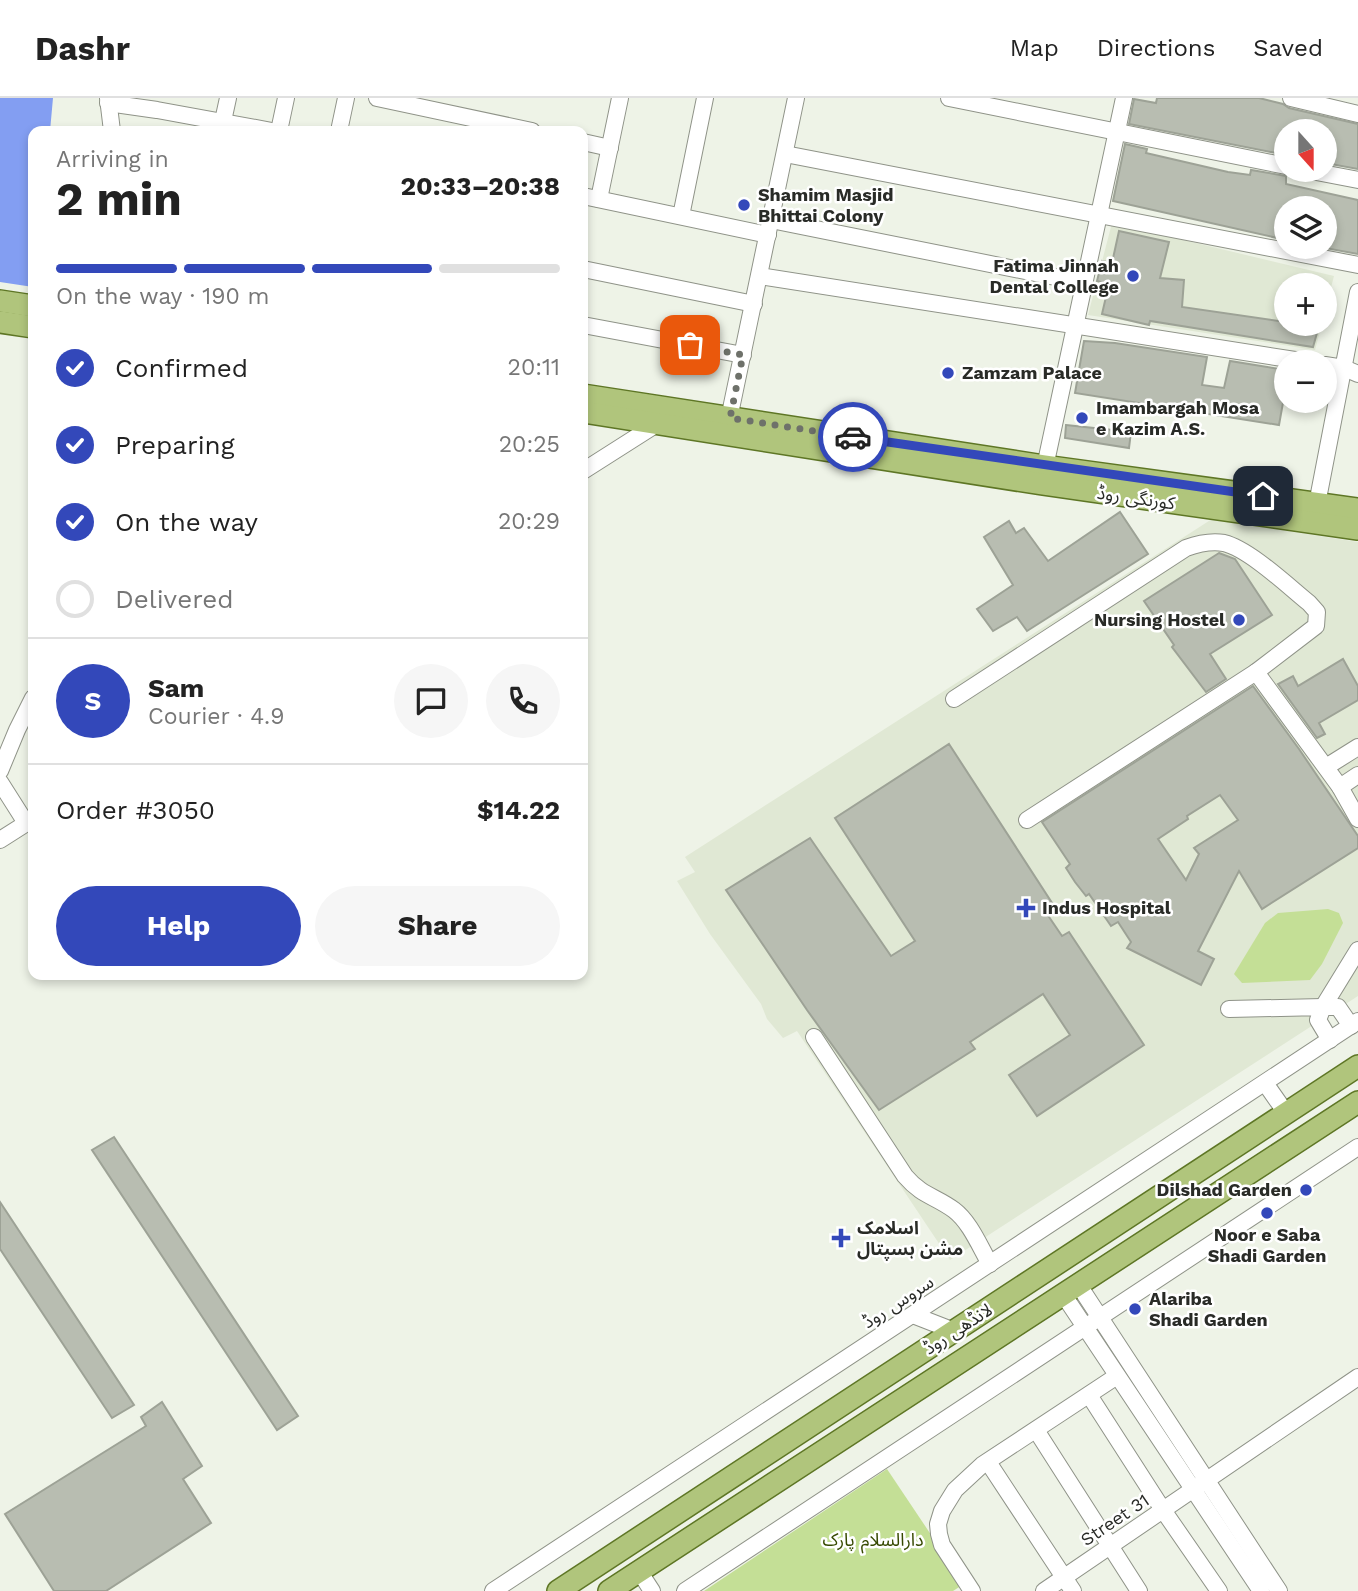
<!DOCTYPE html>
<html lang="en">
<head>
<meta charset="utf-8">
<style>
	body { margin:0; font-family:"Work Sans","Noto Sans Arabic",sans-serif; background:#f6f6f6; color:#222; height:100vh; display:flex; flex-direction:column; font-size:26px; white-space:nowrap }
	* { box-sizing:border-box; margin:0 }
	p { font-size:23px; color:#767676 }
	.icon { flex:none; width:38px; height:38px; fill:none; stroke:currentColor; stroke-width:2; stroke-linecap:round; stroke-linejoin:round }
	.map { position:relative; flex:1; overflow:hidden }
	.drawer { position:absolute; left:28px; top:28px; width:560px; height:854px; display:flex; flex-direction:column; background:#fff; border-radius:14px; box-shadow:0 4px 10px #0003 }
	.drawer>* { flex:none }
	.needle { width:46px; rotate:159deg }
	.controls { position:absolute; left:1274px; top:21px; display:grid; gap:14px }
	.controls a { display:grid; place-items:center; width:63px; height:63px; border-radius:50%; background:#fff; box-shadow:0 4px 10px #0003; font-size:35px }
	.pin { position:absolute; display:grid; place-items:center; width:60px; height:60px; color:#fff; margin:-30px; border-radius:14px; box-shadow:0 4px 10px #0006 }
	.courier { position:absolute; display:grid; place-items:center; width:70px; height:70px; margin:-35px; border:5px solid #3348ba; border-radius:50%; background:#fff; color:#222; box-shadow:0 2px 9px #0007 }
	.summary em { font-style:normal; font-weight:700 }
	.summary div { display:flex; flex-direction:column-reverse }
	.summary { display:flex; align-items:center; justify-content:space-between; height:119px; padding:0 28px }
	h1 { font-size:46px; font-weight:700; line-height:52px }
	.bar { display:grid; grid-template-columns:repeat(4,1fr); gap:10px 7px; align-content:center; height:84px; padding:0 28px }
	.bar i { height:9px; border-radius:5px; background:#e0e0e0 }
	.bar .on { background:#3348ba }
	.bar p { grid-column:span 4 }
	.line { display:flex; align-items:center; gap:18px; padding:0 28px; border-top:2px solid #e0e0e0 }
	.line div { flex:1 }
	.round { display:grid; place-items:center; flex:none; width:74px; height:74px; border-radius:37px; background:#f6f6f6 }
	ol { padding:0 28px; list-style:none }
	li { display:flex; align-items:center; gap:21px; height:77px }
	li p { margin-inline-start:auto }
	li .icon { padding:7px; border-radius:50%; background:#3348ba; color:#fff; stroke-width:4 }
	li:last-child { color:#767676 }
	li i { width:38px; height:38px; border:4px solid #e0e0e0; border-radius:50% }
	.cta { display:flex; gap:14px; margin-top:auto; padding:14px 28px }
	.cta a { flex:1; height:80px; border-radius:42px; background:#3348ba; color:#fff; font-size:28px; font-weight:700; line-height:80px; text-align:center }
	.cta a+a { background:#f6f6f6; color:#222 }
	header { display:flex; align-items:center; gap:42px; box-sizing:border-box; height:98px; padding:0 35px; background:#fff; border-bottom:2px solid #e0e0e0 }
	header strong { font-size:33px }
	nav { display:flex; gap:38px; margin-inline-start:auto; font-size:24px }
	.map>svg:first-child { display:block }
	.built { fill:#e0e8d4 }
	.green { fill:#c4df96 }
	.water { fill:#839ef2 }
	.building { fill:#b8bdb1; stroke:#9da296; stroke-width:2; fill-rule:evenodd }
	.lines { fill:none; stroke-linecap:round; stroke-linejoin:round }
	.minor-casing { stroke:#8f9388; stroke-width:18 }
	.major-casing { stroke:#5e7625; stroke-width:24 }
	.minor { stroke:#fff; stroke-width:16 }
	.major { stroke:#b0c57c; stroke-width:21 }
	.done { stroke:#6e716a; stroke-width:7; stroke-dasharray:0 12.6 }
	.route { stroke:#3348ba; stroke-width:9 }
	.poi-dot { fill:#3348ba; stroke:#fff; stroke-width:2.5 }
	.labels { text-anchor:middle; stroke-width:5; stroke-linejoin:round; paint-order:stroke }
	.poi-label { font-size:18px; font-weight:bold; fill:#292b27; stroke:#fff; text-anchor:start }
	.street-label { font-size:18px; fill:#292b27; stroke:#fff }
	.park-label { font-size:18px; fill:#364900; stroke:#fff }
</style>
</head>
<body>
<header>
<strong>Dashr</strong>
<nav><a>Map</a><a>Directions</a><a>Saved</a></nav>
</header>
<div class="map">
<svg width="1358" height="1493" viewBox="0 0 1358 1493">
	<rect width="100%" height="100%" fill="#eef3e7"/>
	<!-- built -->
	<g class="built">
		<path d="M1112 125 1334 178 1325 213V187H1286V226H1322L1315 252 1088 217Z"/>
		<path d="M1212 421 1358 444V898L950 1162 797 933 783 940 767 921 761 906 710 836 677 783 695 774 685 759Z"/>
	</g>
	<!-- green -->
	<g class="green">
		<path d="M1328 811 1339 815 1343 825 1322 866 1310 882 1242 885 1234 876 1265 825 1278 815Z"/>
		<path d="M887 1371 964 1486 953 1493H704Z"/>
	</g>
	<!-- water -->
	<path class="water" d="M0 0H53L50 33H33V189L0 184Z"/>
	<!-- building -->
	<g class="building">
		<path d="M1157 0H1259L1283 6 1289 10 1358 26V71L1325 65V33H1286V57L1129 26 1134 1 1156 5Z"/>
		<path d="M1125 46 1147 51 1146 55 1228 74 1250 77 1251 72 1286 78V86L1358 102V156L1325 150V110H1286V142L1113 103Z"/>
		<path d="M1119 133 1169 144 1160 180 1184 182 1182 209 1286 224V226L1319 228 1313 249 1150 223 1149 227 1102 216 1109 186 1097 183 1102 163 1112 165Z"/>
		<path d="M1084 243 1115 245 1207 259 1202 287 1224 290 1230 263 1286 272V300L1284 299 1279 327 1075 295Z"/>
		<path d="M1066 327 1131 334 1129 350 1065 340Z"/>
		<path d="M1120 414 1148 456 1027 533 1017 519 993 533 977 511 1013 487 984 439 1009 423 1016 435 1024 430 1048 463Z"/>
		<path d="M1219 455 1235 461 1272 517 1210 556 1226 581 1206 594 1172 549 1174 547 1144 503Z"/>
		<path d="M1343 561 1358 588V602L1319 625 1325 636 1317 640 1278 586 1293 578 1298 588Z"/>
		<path d="M1253 588 1299 651 1358 738V750L1262 811 1239 773 1198 853 1214 861 1201 887 1127 850 1131 844 1118 824 1111 828 1089 796 1086 798 1075 784 1066 770 1070 766 1042 724ZM1220 697 1238 722 1194 750 1199 756 1186 782 1158 741 1188 721 1187 718Z"/>
		<path d="M949 646 1054 808 1045 813 1062 838 1069 834 1144 947 1037 1018 1009 977 1070 937 1043 896 970 944 975 951 879 1012 807 912 726 792 810 740 891 858 915 843 835 720Z"/>
		<path d="M114 1039 298 1318 277 1332 92 1052Z"/>
		<path d="M0 1104 134 1307 112 1320 0 1151Z"/>
		<path d="M162 1304 202 1368 183 1381 211 1425 106 1493H54L5 1416 146 1328 141 1319Z"/>
	</g>
	<g class="lines">
		<defs>
			<g id="minor">
				<path d="M108 0 112 33"/>
				<path d="M377 0 532 33"/>
				<path d="M949 0 1286 68"/>
				<path d="M1291 0 1358 16"/>
				<path d="M108 5 157 12 272 33"/>
				<path d="M223 23 228 0"/>
				<path d="M279 33 286 0"/>
				<path d="M339 33 346 0"/>
				<path d="M583 44 610 50"/>
				<path d="M785 56 1358 167"/>
				<path d="M1306 72 1358 82"/>
				<path d="M583 98 768 137"/>
				<path d="M599 101 620 0"/>
				<path d="M681 118 705 0"/>
				<path d="M771 122 1085 185"/>
				<path d="M583 171 754 206"/>
				<path d="M760 178 1308 264"/>
				<path d="M583 227 743 257"/>
				<path d="M1325 267 1344 270 1358 276"/>
				<path d="M727 330 796 0"/>
				<path d="M583 373 660 324"/>
				<path d="M1043 378 1124 0"/>
				<path d="M1317 406 1358 194"/>
				<path d="M954 601 1186 450C1197 446 1212 443 1224 445 1249 451 1288 488 1309 505L1317 514 1316 528 1256 574 1340 689 1358 721"/>
				<path d="M1326 669 1358 649"/>
				<path d="M0 673 17 632 33 600"/>
				<path d="M0 684 26 725"/>
				<path d="M1340 689 1358 677"/>
				<path d="M1027 722 1256 574"/>
				<path d="M0 742 33 721"/>
				<path d="M1229 911 1323 909 1318 922 1330 942"/>
				<path d="M1351 928 1338 909H1323L1358 852"/>
				<path d="M814 939 905 1078C922 1098 935 1098 954 1112 970 1124 980 1149 990 1166"/>
				<path d="M1265 985 1286 1015"/>
				<path d="M1078 1186 1279 1493"/>
				<path d="M1063 1196 1261 1493"/>
				<path d="M913 1217 954 1233"/>
				<path d="M1089 1297 1163 1412 1219 1493"/>
				<path d="M1036 1332 1139 1493"/>
				<path d="M988 1364 1073 1493"/>
				<path d="M639 1473 652 1493"/>
				<path d="M493 1493 1358 923"/>
				<path d="M685 1493 1358 1049"/>
				<path d="M972 1493 942 1447 939 1436 938 1426 942 1413 955 1392 982 1367 1117 1278"/>
				<path d="M1044 1493 1358 1279"/>
			</g>
			<g id="major">
				<path d="M0 203 33 208"/>
				<path d="M0 224 33 229"/>
				<path d="M583 297 1044 368 1358 411"/>
				<path d="M583 314 1042 386 1358 431"/>
				<path d="M558 1493 1358 968"/>
				<path d="M609 1493 1358 1004"/>
			</g>
		</defs>
		<!-- minor casing -->
		<use href="#minor" class="minor-casing"/>
		<!-- major casing -->
		<use href="#major" class="major-casing"/>
		<!-- minor -->
		<use href="#minor" class="minor"/>
		<!-- major -->
		<use href="#major" class="major"/>
	</g>
	<g class="lines">
		<!-- done -->
		<path class="done" d="M690 247 743 257 730 320 853 339"/>
		<!-- route -->
		<path class="route" d="M853 339 1263 398"/>
	</g>
	<!-- markers -->
	<g class="poi-dot">
		<circle cx="744" cy="107" r="7"/>
		<circle cx="1133" cy="178" r="7"/>
		<circle cx="948" cy="275" r="7"/>
		<circle cx="1082" cy="320" r="7"/>
		<circle cx="1239" cy="522" r="7"/>
		<path d="M1022.5 799.5h7v7h7v7h-7v7h-7v-7h-7v-7h7z"/>
		<circle cx="1306" cy="1092" r="7"/>
		<circle cx="1267" cy="1115" r="7"/>
		<path d="M837.5 1129.5h7v7h7v7h-7v7h-7v-7h-7v-7h7z"/>
		<circle cx="1135" cy="1211" r="7"/>
	</g>
	<g class="labels">
		<!-- poi labels -->
		<g class="poi-label">
			<text x="758" y="103">Shamim Masjid<tspan x="758" dy="21">Bhittai Colony</tspan></text>
			<text x="1119" y="174" text-anchor="end">Fatima Jinnah<tspan x="1119" dy="21">Dental College</tspan></text>
			<text x="962" y="281">Zamzam Palace</text>
			<text x="1096" y="316">Imambargah Mosa<tspan x="1096" dy="21">e Kazim A.S.</tspan></text>
			<text x="1225" y="528" text-anchor="end">Nursing Hostel</text>
			<text x="1042" y="816">Indus Hospital</text>
			<text x="1292" y="1098" text-anchor="end">Dilshad Garden</text>
			<text x="857" y="1136">اسلامک<tspan x="857" dy="21">مشن ہسپتال</tspan></text>
			<text x="1267" y="1143" text-anchor="middle">Noor e Saba<tspan x="1267" dy="21">Shadi Garden</tspan></text>
			<text x="1149" y="1207">Alariba<tspan x="1149" dy="21">Shadi Garden</tspan></text>
		</g>
		<!-- street labels -->
		<g class="street-label">
			<text transform="translate(1136 400) rotate(8)" y="6">کورنگی روڈ</text>
			<text transform="translate(898 1204) rotate(-33)" y="6">سروس روڈ</text>
			<text transform="translate(958 1231) rotate(-33)" y="6">لانڈھی روڈ</text>
			<text transform="translate(1115 1422) rotate(-34)" y="6">Street 31</text>
		</g>
		<!-- park labels -->
		<g class="park-label">
			<text x="873" y="1448">دارالسلام پارک</text>
		</g>
	</g>
</svg>
<div class="controls">
<a><svg class="needle" viewBox="-14 -14 28 28"><path d="M0-13l5 13h-10z" fill="#e53935"/><path d="M0 13l5-13h-10z" fill="#767676"/></svg></a>
<a><svg class="icon" aria-label="layers" viewBox="0 0 24 24"><path d="M12 4l9 5-9 5-9-5zM3 14l9 5 9-5"/></svg></a>
<a>+</a>
<a>−</a>
</div>
<div class="pin" style="left:690px;top:247px;background:#ea580c"><svg class="icon" aria-label="bag" viewBox="0 0 24 24"><path d="M5 8h14l-1 12H6zM9 8a3 3 0 0 1 6 0"/></svg></div>
<div class="pin" style="left:1263px;top:398px;background:#1f2937"><svg class="icon" aria-label="home" viewBox="0 0 24 24"><path d="M3 11l9-7 9 7M6 9v11h12V9"/></svg></div>
<div class="courier" style="left:853px;top:339px"><svg class="icon" aria-label="car" viewBox="0 0 24 24"><path d="M5 17H2v-5l4-1 3-4h7l3 4 3 1v5h-3M9 17h6M6 11h13"/><circle cx="7" cy="17" r="2"/><circle cx="17" cy="17" r="2"/></svg></div>
<section class="drawer">
<div class="summary"><div><h1>2 min</h1><p>Arriving in</p></div><em>20:33–20:38</em></div>
<div class="bar"><i class="on"></i><i class="on"></i><i class="on"></i><i></i><p>On the way · 190 m</p></div>
<ol>
<li><svg class="icon" aria-label="check" viewBox="0 0 24 24"><path d="M5 12l5 5 9-10"/></svg>Confirmed<p>20:11</p></li>
<li><svg class="icon" aria-label="check" viewBox="0 0 24 24"><path d="M5 12l5 5 9-10"/></svg>Preparing<p>20:25</p></li>
<li><svg class="icon" aria-label="check" viewBox="0 0 24 24"><path d="M5 12l5 5 9-10"/></svg>On the way<p>20:29</p></li>
<li><i></i>Delivered</li>
</ol>
<div class="line" style="height:126px"><b class="round" style="background:#3348ba;color:#fff">S</b><div><b>Sam</b><p>Courier · 4.9</p></div><a class="round"><svg class="icon" aria-label="chat" viewBox="0 0 24 24"><path d="M4 5h16v11H9l-5 4z"/></svg></a><a class="round"><svg class="icon" aria-label="phone" viewBox="0 0 24 24"><path d="M5 4h4l2 5-3 2q2 4 5 5l2-3 5 2v4C11 20 4 13 5 4z"/></svg></a></div>
<div class="line" style="height:91px"><div>Order #3050</div><b>$14.22</b></div>
<div class="cta"><a>Help</a><a>Share</a></div>
</section>
</div>
</body>
</html>
